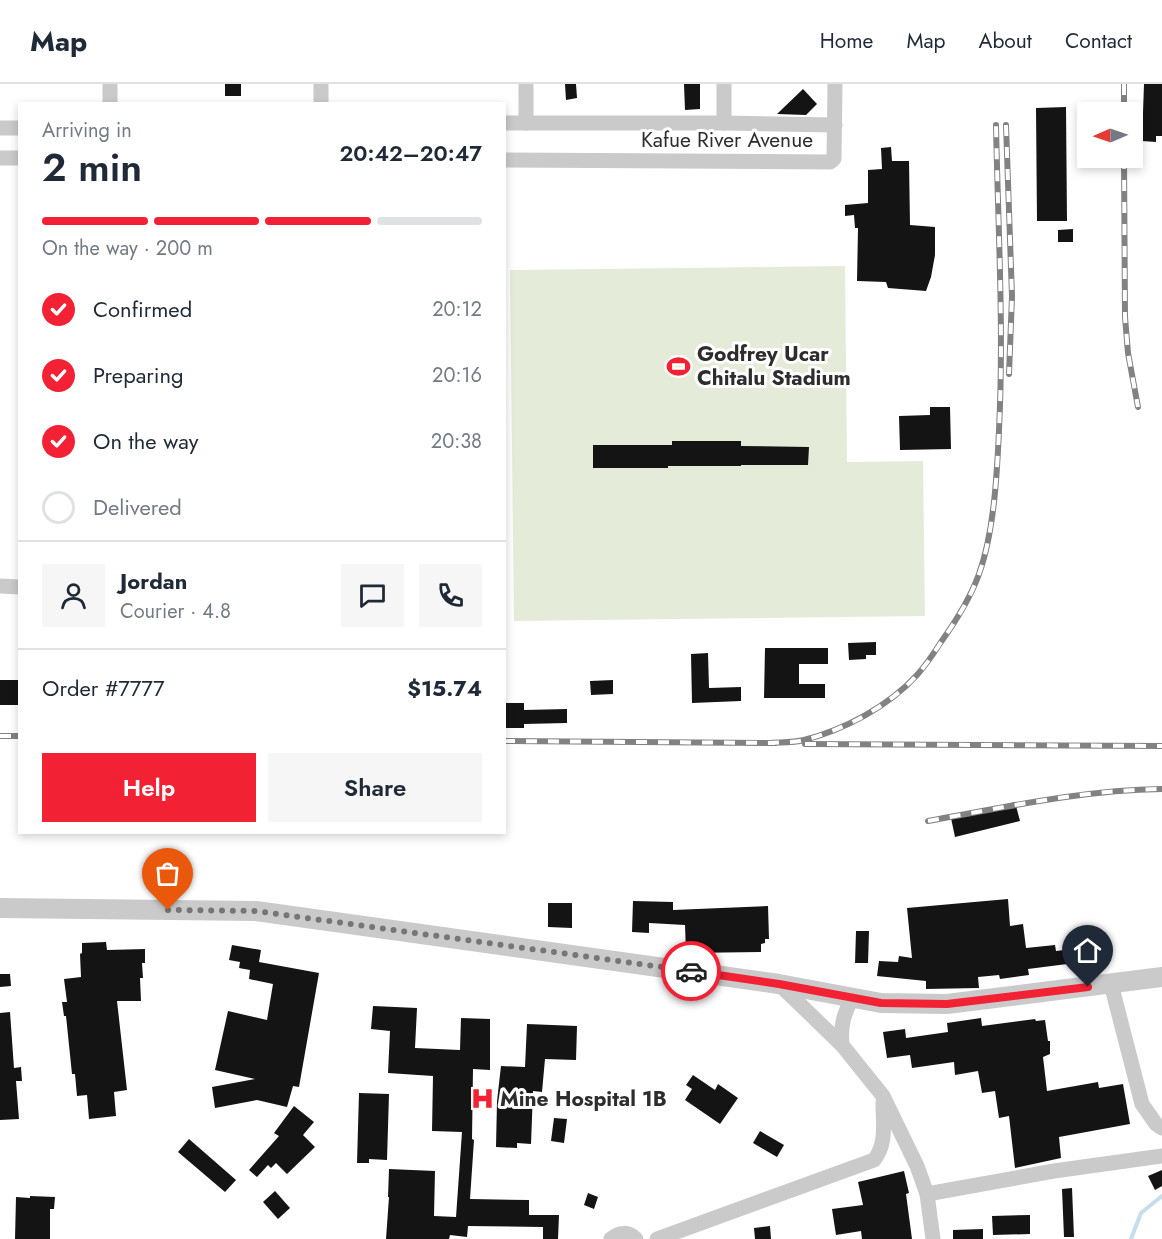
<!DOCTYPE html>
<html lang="en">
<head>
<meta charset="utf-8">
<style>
	body { margin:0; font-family:Jost,sans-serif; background:#f6f6f7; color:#1f2937; height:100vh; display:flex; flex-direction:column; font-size:22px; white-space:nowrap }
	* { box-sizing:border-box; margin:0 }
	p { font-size:20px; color:#747a83 }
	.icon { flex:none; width:33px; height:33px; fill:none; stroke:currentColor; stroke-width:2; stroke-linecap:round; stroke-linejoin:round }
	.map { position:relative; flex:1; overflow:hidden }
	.drawer { position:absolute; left:18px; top:18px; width:488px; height:732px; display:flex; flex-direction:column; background:#fff; border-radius:0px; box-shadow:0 3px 9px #0003 }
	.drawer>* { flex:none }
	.needle { width:39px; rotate:268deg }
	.buttons { position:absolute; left:1077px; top:18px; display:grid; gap:12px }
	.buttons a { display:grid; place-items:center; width:66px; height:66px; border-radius:0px; background:#fff; box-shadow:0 3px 9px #0003; font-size:30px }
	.pin { position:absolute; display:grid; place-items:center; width:51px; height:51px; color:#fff; margin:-62px -26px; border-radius:50% 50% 50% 0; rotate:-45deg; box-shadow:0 0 6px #0007 }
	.pin .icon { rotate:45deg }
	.courier { position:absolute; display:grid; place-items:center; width:60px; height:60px; margin:-30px; border:4px solid #f22133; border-radius:50%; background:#fff; color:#222; box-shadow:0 2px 8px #0007 }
	.headline em { font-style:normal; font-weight:600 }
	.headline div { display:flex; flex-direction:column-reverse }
	.headline { display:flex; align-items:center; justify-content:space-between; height:102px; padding:0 24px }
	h1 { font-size:39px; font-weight:600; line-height:45px }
	.bar { display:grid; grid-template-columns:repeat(4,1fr); gap:9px 6px; align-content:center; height:72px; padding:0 24px }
	.bar i { height:8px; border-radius:4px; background:#e0e1e3 }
	.bar .on { background:#f22133 }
	.bar p { grid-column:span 4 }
	.line { display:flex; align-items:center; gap:15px; padding:0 24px; border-top:2px solid #e0e1e3 }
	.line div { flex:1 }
	.round { display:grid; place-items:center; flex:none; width:63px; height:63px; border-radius:0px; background:#f6f6f7 }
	ol { padding:0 24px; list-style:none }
	li { display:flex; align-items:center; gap:18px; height:66px }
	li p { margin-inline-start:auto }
	li .icon { padding:6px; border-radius:50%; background:#f22133; color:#fff; stroke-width:4 }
	li:last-child { color:#747a83 }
	li i { width:33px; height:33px; border:3px solid #e0e1e3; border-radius:50% }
	.button { display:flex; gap:12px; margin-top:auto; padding:12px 24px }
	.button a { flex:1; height:69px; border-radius:0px; background:#f22133; color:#fff; font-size:24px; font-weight:600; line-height:69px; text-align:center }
	.button a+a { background:#f6f6f7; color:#1f2937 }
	header { display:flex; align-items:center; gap:36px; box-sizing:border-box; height:84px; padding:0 30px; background:#fff; border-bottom:2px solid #e0e1e3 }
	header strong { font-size:28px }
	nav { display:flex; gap:33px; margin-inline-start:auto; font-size:21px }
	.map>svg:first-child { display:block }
	.green { fill:#e4ecd9 }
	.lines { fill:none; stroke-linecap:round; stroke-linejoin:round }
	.stream { stroke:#c4deee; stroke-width:4 }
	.building { fill:#141414 }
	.minor { stroke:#cacaca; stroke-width:15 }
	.tertiary { stroke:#cacaca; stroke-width:20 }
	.rail-casing { stroke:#828282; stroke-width:6 }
	.rail { stroke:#fff; stroke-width:4; stroke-dasharray:11; stroke-linecap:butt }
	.done { stroke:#767676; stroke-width:6; stroke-dasharray:0 10.8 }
	.route { stroke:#f22133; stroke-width:8 }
	.labels { text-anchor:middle; stroke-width:6; stroke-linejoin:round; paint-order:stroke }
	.street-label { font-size:21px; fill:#2d2d2d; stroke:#fff }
	.poi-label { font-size:21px; font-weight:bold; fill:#2d2d2d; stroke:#fff; text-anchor:start }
</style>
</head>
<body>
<header>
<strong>Map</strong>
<nav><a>Home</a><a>Map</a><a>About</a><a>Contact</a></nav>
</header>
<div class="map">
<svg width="1162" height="1155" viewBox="0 0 1162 1155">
	<rect width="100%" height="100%" fill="#fff"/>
	<!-- green -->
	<path class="green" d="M845 182 847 378 923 377 925 532 514 537 510 186Z"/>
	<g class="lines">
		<!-- stream -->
		<path class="stream" d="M1131 1155 1141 1129 1162 1112"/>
	</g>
	<!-- building -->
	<g class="building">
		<rect x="225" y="0" width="16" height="12"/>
		<path d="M565 0H576L577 14 566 16Z"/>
		<path d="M684 0H700V25L685 26Z"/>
		<path d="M1144 0H1162V52H1156V58L1142 57Z"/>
		<path d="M803 5 817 20 806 31 777 30Z"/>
		<path d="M1066 23 1067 137H1037L1036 24Z"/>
		<path d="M891 63 892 77H909L910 141 935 143V171L931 193 926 207 888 204 886 198 857 197 858 144H855L854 131 845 132V121L868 119V86L882 85 881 64Z"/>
		<path d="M1073 145V158H1058V146Z"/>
		<path d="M930 323H950L951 365 900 366 899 332 930 331Z"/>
		<path d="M672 357H741V362L809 363 808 381H741V382H668V384H593V361H672Z"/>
		<path d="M876 558V571H866V575L849 576 848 559Z"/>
		<path d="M765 564H828V580H799V600H825V614H764Z"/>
		<path d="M708 569 709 604 741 603V617L692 619 691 570Z"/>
		<rect x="0" y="596" width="20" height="25"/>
		<path d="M613 596V610L591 611 590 597Z"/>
		<path d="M504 619H524V626L567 625V639L524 640V644H504Z"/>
		<path d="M1015 718 1020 737 955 753 951 734Z"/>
		<path d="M1008 815 1010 842 1023 840 1026 864 1055 861 1056 867 1073 865 1075 879 1028 885 1029 891 1000 895 999 891 978 893 979 904 926 905V897L877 892 879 877 898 878 899 872 912 874 907 824Z"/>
		<path d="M633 817 673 818V826L768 822 769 855H765V859L761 860V868L686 869 685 841 649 839V849L632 848Z"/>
		<path d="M548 819H572V844L548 843Z"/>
		<path d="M856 847H869L868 879H855Z"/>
		<path d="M106 858 107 866 145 865V879H142L143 894H140L141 917H117L127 1006 114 1008 116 1032 89 1035 87 1011 77 1012 75 990H72L66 932H64L62 918H67L64 895 81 893 80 870 82 869V859Z"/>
		<path d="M232 861 261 866 259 878 319 889 299 1003 293 1002 287 1023 257 1016 215 1024 212 1003 255 995 215 986 228 927 267 936 273 900 249 895 250 886 239 884 240 878 229 876Z"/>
		<path d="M0 890H10L11 902 0 903Z"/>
		<path d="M373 922 417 924 415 964 460 966 461 934 490 935V986L473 985 472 1055 474 1056 470 1115 529 1116V1131H559L558 1155H543V1143L468 1142 467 1153 450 1151 449 1155H386L389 1113H388L389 1085 435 1087 434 1132 456 1133 462 1048 432 1047 433 992 388 989 390 947 371 945Z"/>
		<path d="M10 928 14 984 21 983 22 997H16L19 1035 0 1036V929Z"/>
		<path d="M981 934 982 942 1035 935 1036 937 1045 936 1048 957H1050V970L1043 973 1047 1007 1098 998 1099 1004 1123 1000 1130 1040 1059 1053 1061 1074 1015 1084 1009 1032 999 1034 995 1007 982 1009 978 987 955 991 954 978 912 984 910 971 887 974 883 948 905 945 906 954 948 948 947 939Z"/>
		<path d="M527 940 577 942 576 976 545 975 542 1008 533 1007 531 1060 517 1059V1064L496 1063 497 1017 501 982 525 983Z"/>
		<path d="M693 991 715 1006 718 1000 738 1014 720 1040 685 1016 692 1005 686 1001Z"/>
		<path d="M359 1009 389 1010 387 1076 369 1075V1079H357Z"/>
		<path d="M294 1022 314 1038 303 1051 315 1063 287 1090 276 1079 271 1084 268 1081 257 1093 249 1086 279 1052 274 1049Z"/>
		<path d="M554 1034 567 1035 564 1059 551 1057Z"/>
		<path d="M760 1047 784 1061 777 1073 753 1059Z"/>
		<path d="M189 1055 236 1096 225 1108 178 1068Z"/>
		<path d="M1162 1086V1102L1155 1106 1148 1092Z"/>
		<path d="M904 1087 909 1109 906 1110 912 1155H862L861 1147 836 1151 832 1125 863 1121 858 1098Z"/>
		<path d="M1072 1104 1074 1153H1064L1062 1105Z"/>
		<path d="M275 1107 290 1124 278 1135 263 1118Z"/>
		<path d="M588 1109 598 1113 594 1125 584 1121Z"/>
		<path d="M30 1112 55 1113 54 1125H50V1155H15L16 1113 30 1114Z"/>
		<path d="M1030 1131V1150L993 1151 992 1132Z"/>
		<path d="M770 1142 771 1155H755L754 1144Z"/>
		<path d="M983 1145V1155H953V1146Z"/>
	</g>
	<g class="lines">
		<!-- minor -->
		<g class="minor">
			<path d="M724 0V39"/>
			<path d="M110 20V0"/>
			<path d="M321 20V0"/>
			<path d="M504 39H724L835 41"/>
			<path d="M526 39V0"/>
			<path d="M0 44H20"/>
			<path d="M0 74H20"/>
			<path d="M504 76 830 78 834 75 835 0"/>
			<path d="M0 502 20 503"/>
			<path d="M779 900 842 961 883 1012 917 1082 927 1110 933 1155"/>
			<path d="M1111 900 1142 1020 1156 1040 1162 1044"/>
			<path d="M842 961C840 941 844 930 853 912"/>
			<path d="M927 1110 1054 1087 1162 1072"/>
			<path d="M611 1155C619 1148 628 1147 636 1155"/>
			<path d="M657 1155 874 1076C887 1060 883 1039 883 1018"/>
		</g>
		<!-- tertiary -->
		<path class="tertiary" d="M0 824 256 827 779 900 881 919 947 920 1162 893"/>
		<defs>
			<g id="rail">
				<path d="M1124 0V28"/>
				<path d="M1006 41 1012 212 1009 290"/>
				<path d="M1124 74 1125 233 1128 269 1138 323"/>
				<path d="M0 652H20"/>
				<path d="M504 657 775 659"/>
				<path d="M768 659C780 658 793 659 804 656 844 646 889 622 917 591 926 581 934 569 941 558 956 537 970 515 979 490 994 448 997 391 999 346 1004 245 998 143 996 41"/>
				<path d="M805 660 1162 662"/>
				<path d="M928 737C1006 723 1083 706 1162 705"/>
			</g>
		</defs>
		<!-- rail casing -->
		<use href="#rail" class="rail-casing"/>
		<!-- rail -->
		<use href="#rail" class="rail"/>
	</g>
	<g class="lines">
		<!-- done -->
		<path class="done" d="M168 826 256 827 691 887"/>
		<!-- route -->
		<path class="route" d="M691 887 779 900 881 919 947 920 1088 903"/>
	</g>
	<!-- icons -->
	<defs>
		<symbol id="stadium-bare" viewBox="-9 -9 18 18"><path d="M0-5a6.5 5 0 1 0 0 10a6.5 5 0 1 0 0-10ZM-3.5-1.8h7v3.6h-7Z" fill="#f22133" stroke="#fff" stroke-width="2.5" paint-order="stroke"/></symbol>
		<symbol id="hospital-bare" viewBox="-9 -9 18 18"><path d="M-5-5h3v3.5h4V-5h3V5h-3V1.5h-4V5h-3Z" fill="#f22133" stroke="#fff" stroke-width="2.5" paint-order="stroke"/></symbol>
	</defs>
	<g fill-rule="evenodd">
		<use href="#stadium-bare" x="662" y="266" width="33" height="33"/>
		<use href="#hospital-bare" x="466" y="998" width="33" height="33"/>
	</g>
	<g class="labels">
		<!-- street labels -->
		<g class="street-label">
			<text x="727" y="63">Kafue River Avenue</text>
		</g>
		<!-- poi labels -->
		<g class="poi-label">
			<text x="697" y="277">Godfrey Ucar<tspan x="697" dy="24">Chitalu Stadium</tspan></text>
			<text x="500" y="1022">Mine Hospital 1B</text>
		</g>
	</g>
</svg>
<div class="buttons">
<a><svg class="needle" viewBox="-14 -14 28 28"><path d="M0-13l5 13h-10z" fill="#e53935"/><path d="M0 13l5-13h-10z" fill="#747a83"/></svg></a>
</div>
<div class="pin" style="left:168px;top:826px;background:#ea580c"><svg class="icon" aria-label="bag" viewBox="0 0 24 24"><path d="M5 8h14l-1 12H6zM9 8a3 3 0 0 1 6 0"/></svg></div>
<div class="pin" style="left:1088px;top:903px;background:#1f2937"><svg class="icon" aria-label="home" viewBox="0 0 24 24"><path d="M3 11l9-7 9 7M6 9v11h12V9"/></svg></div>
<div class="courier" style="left:691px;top:887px"><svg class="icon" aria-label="car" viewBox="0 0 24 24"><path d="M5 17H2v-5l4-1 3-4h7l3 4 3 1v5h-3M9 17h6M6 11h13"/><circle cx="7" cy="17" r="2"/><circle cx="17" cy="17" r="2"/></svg></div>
<section class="drawer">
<div class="headline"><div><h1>2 min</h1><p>Arriving in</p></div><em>20:42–20:47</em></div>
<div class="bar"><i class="on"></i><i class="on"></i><i class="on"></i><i></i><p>On the way · 200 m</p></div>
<ol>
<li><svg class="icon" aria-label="check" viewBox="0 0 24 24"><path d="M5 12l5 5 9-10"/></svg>Confirmed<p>20:12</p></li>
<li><svg class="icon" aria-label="check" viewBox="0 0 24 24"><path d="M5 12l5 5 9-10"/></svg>Preparing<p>20:16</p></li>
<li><svg class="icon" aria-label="check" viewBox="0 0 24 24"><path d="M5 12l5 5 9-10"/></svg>On the way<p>20:38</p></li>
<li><i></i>Delivered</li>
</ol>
<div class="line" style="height:108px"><a class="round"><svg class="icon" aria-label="person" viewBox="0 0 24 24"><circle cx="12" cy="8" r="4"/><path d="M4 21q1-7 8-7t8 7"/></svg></a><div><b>Jordan</b><p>Courier · 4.8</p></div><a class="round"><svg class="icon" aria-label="chat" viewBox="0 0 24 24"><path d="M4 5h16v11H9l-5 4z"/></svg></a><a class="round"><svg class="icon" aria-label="phone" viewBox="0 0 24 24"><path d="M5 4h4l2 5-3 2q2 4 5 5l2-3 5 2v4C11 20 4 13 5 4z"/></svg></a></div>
<div class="line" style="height:78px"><div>Order #7777</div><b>$15.74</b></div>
<div class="button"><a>Help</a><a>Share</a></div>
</section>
</div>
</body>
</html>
